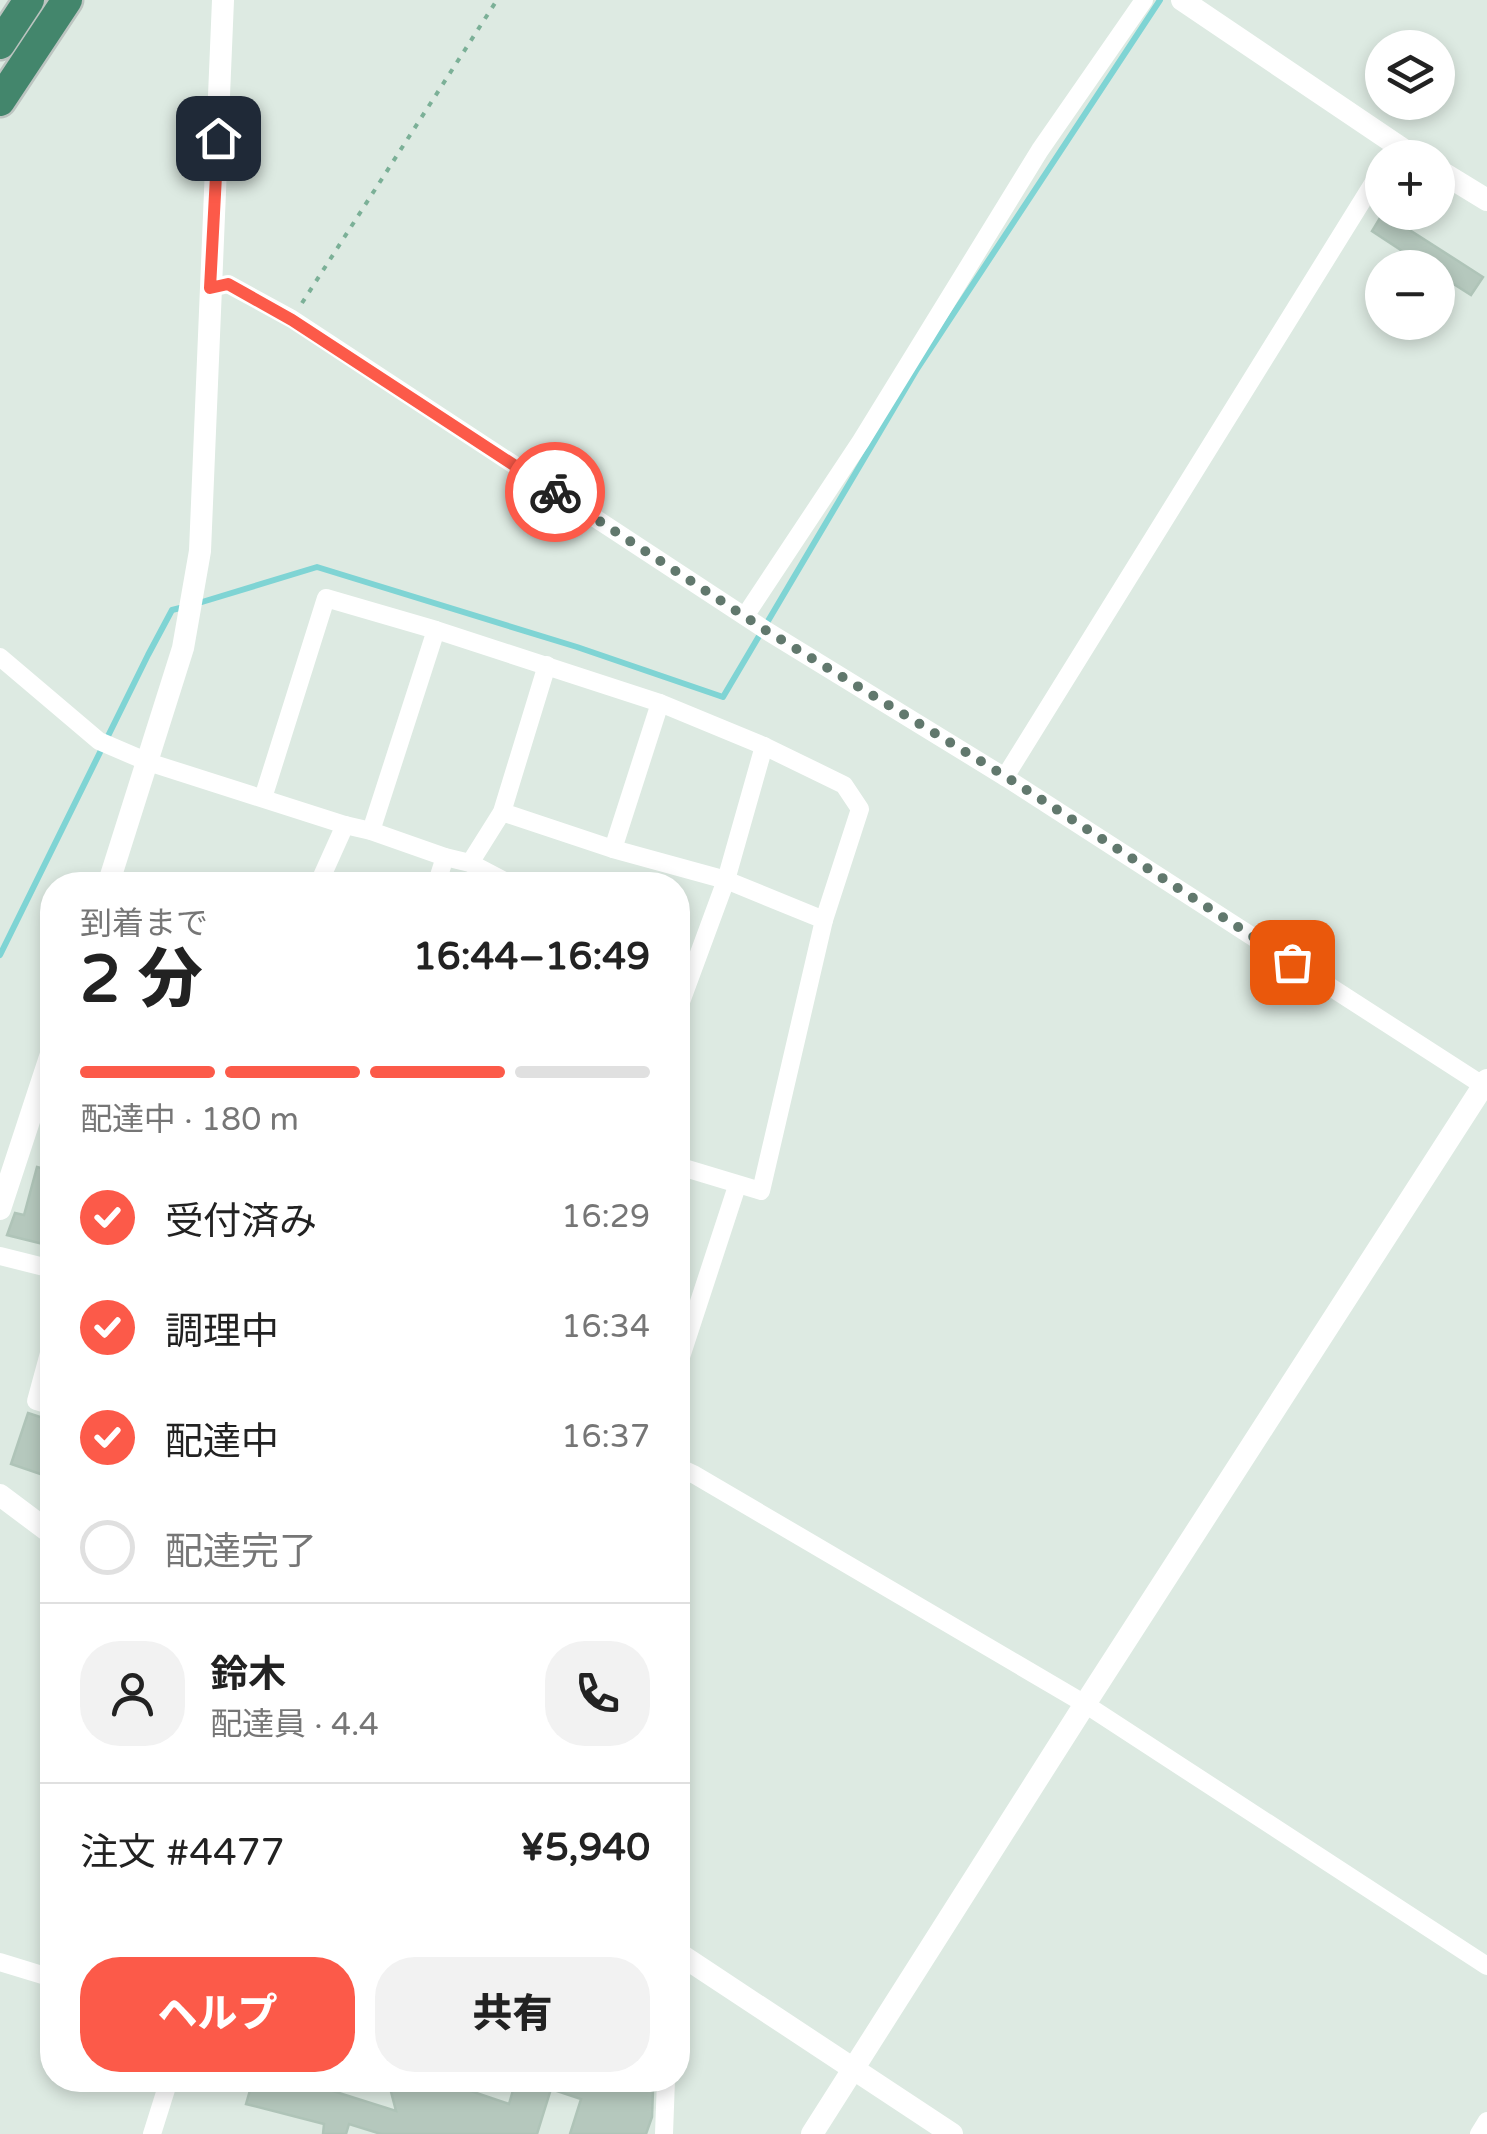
<!DOCTYPE html>
<html lang="ja">
<head>
<meta charset="utf-8">
<style>
	body { margin:0; font-family:"Varela Round","Noto Sans JP",sans-serif; background:#f2f2f2; color:#222; height:100vh; display:flex; flex-direction:column; font-size:38px; white-space:nowrap }
	* { box-sizing:border-box; margin:0 }
	p { font-size:32px; color:#767676 }
	.icon { flex:none; width:55px; height:55px; fill:none; stroke:currentColor; stroke-width:2; stroke-linecap:round; stroke-linejoin:round }
	.map { position:relative; flex:1; overflow:hidden }
	.panel { position:absolute; left:40px; top:872px; width:650px; height:1220px; display:flex; flex-direction:column; background:#fff; border-radius:40px; box-shadow:0 5px 15px #0003 }
	.panel>* { flex:none }
	.tools { position:absolute; left:1365px; top:30px; display:grid; gap:20px }
	.tools a { display:grid; place-items:center; width:90px; height:90px; border-radius:50%; background:#fff; box-shadow:0 5px 15px #0003; font-size:50px }
	.pin { position:absolute; display:grid; place-items:center; width:85px; height:85px; color:#fff; margin:-42px; border-radius:20px; box-shadow:0 5px 15px #0006 }
	.courier { position:absolute; display:grid; place-items:center; width:100px; height:100px; margin:-50px; border:8px solid #fc5a49; border-radius:50%; background:#fff; color:#222; box-shadow:0 2px 12px #0007 }
	.head em { font-style:normal; font-weight:800 }
	.head div { display:flex; flex-direction:column-reverse }
	.head { display:flex; align-items:center; justify-content:space-between; height:170px; padding:0 40px }
	h1 { font-size:65px; font-weight:800; line-height:75px }
	.bar { display:grid; grid-template-columns:repeat(4,1fr); gap:15px 10px; align-content:center; height:120px; padding:0 40px }
	.bar i { height:12px; border-radius:8px; background:#e0e0e0 }
	.bar .current { background:#fc5a49 }
	.bar p { grid-column:span 4 }
	.line { display:flex; align-items:center; gap:25px; padding:0 40px; border-top:2px solid #e0e0e0 }
	.line div { flex:1 }
	.round { display:grid; place-items:center; flex:none; width:105px; height:105px; border-radius:40px; background:#f2f2f2 }
	ol { padding:0 40px; list-style:none }
	li { display:flex; align-items:center; gap:30px; height:110px }
	li p { margin-inline-start:auto }
	li .icon { padding:10px; border-radius:50%; background:#fc5a49; color:#fff; stroke-width:4 }
	li:last-child { color:#767676 }
	li i { width:55px; height:55px; border:5px solid #e0e0e0; border-radius:50% }
	.primary-button { display:flex; gap:20px; margin-top:auto; padding:20px 40px }
	.primary-button a { flex:1; height:115px; border-radius:40px; background:#fc5a49; color:#fff; font-size:40px; font-weight:800; line-height:115px; text-align:center }
	.primary-button a+a { background:#f2f2f2; color:#222 }
	.map>svg:first-child { display:block }
	.lines { fill:none; stroke-linecap:round; stroke-linejoin:round }
	.stream { stroke:#7fd4d4; stroke-width:6 }
	.building { fill:#b5c8bd; stroke:#afc4b8; stroke-width:2.5 }
	.trunk-casing { stroke:#bcc4c0; stroke-width:35 }
	.path { stroke:#7bb097; stroke-width:4; stroke-dasharray:5 8; stroke-linecap:butt }
	.minor { stroke:#fff; stroke-width:18 }
	.tertiary { stroke:#fff; stroke-width:22 }
	.trunk { stroke:#43866c; stroke-width:30 }
	.done { stroke:#61786d; stroke-width:10; stroke-dasharray:0 18 }
	.route { stroke:#fc5a49; stroke-width:12 }
</style>
</head>
<body>
<div class="map">
<svg width="1487" height="2134" viewBox="0 0 1487 2134">
	<rect width="100%" height="100%" fill="#ddeae2"/>
	<g class="lines">
		<!-- stream -->
		<g class="stream">
			<path d="M202 602 317 567 577 647 723 697 917 369 1160 0"/>
			<path d="M0 955 148 655 172 610 180 608"/>
		</g>
	</g>
	<!-- building -->
	<g class="building">
		<path d="M1383 213 1483 277 1471 295 1438 274V268H1428L1372 231Z"/>
		<path d="M37 1167 52 1171V1241L48 1240 47 1245 7 1235 15 1213 24 1215Z"/>
		<path d="M28 1413 52 1421V1478L11 1464Z"/>
		<path d="M253 2080H298L396 2111 388 2080H438L509 2104 516 2080H625L653 2090 652 2117 646 2134H570L581 2099 551 2089 537 2134H381L349 2124 346 2134H323L324 2124 246 2104Z"/>
	</g>
	<g class="lines">
		<defs>
			<g id="trunk">
				<path d="M0 44 29 0"/>
				<path d="M0 101 67 0"/>
			</g>
		</defs>
		<!-- trunk casing -->
		<use href="#trunk" class="trunk-casing"/>
		<!-- path -->
		<path class="path" d="M302 303 497 0"/>
		<!-- minor -->
		<g class="minor">
			<path d="M211 288 228 284 292 319 767 631 1005 777 1487 1088"/>
			<path d="M745 616 861 441 1040 150 1144 0"/>
			<path d="M0 657 99 741 148 762 345 825 371 831 445 857 470 863 512 885"/>
			<path d="M1005 777 1382 169"/>
			<path d="M263 798 326 598 436 630 660 703 764 746 844 785 860 809 824 920 761 1191 678 1166"/>
			<path d="M502 812 613 849 726 880 824 920"/>
			<path d="M371 831 436 630"/>
			<path d="M613 849 660 703"/>
			<path d="M470 863 502 812 547 665"/>
			<path d="M318 885 345 825"/>
			<path d="M436 885 445 857"/>
			<path d="M678 1010 726 880 764 746"/>
			<path d="M0 1256 52 1269"/>
			<path d="M52 1342 36 1401 52 1406"/>
			<path d="M678 1366 737 1186"/>
			<path d="M678 1467 695 1475 1085 1704 1487 1966"/>
			<path d="M0 1962 52 1978"/>
			<path d="M152 2134 169 2080"/>
			<path d="M664 2134 666 2080"/>
			<path d="M1479 2134 1487 2121"/>
		</g>
		<!-- tertiary -->
		<g class="tertiary">
			<path d="M1182 0 1416 158"/>
			<path d="M1438 170 1487 200"/>
			<path d="M108 885 183 648 200 551 223 0"/>
			<path d="M0 1209 52 1051"/>
			<path d="M0 1495 52 1534"/>
			<path d="M678 1953 952 2134"/>
			<path d="M812 2134 1085 1704 1487 1080"/>
		</g>
		<!-- trunk -->
		<use href="#trunk" class="trunk"/>
	</g>
	<g class="lines">
		<!-- done -->
		<path class="done" d="M555 492 767 631 1005 776 1292 962"/>
		<!-- route -->
		<path class="route" d="M218 138 210 288 228 284 292 320 555 492"/>
	</g>
</svg>
<div class="tools">
<a><svg class="icon" aria-label="layers" viewBox="0 0 24 24"><path d="M12 4l9 5-9 5-9-5zM3 14l9 5 9-5"/></svg></a>
<a>+</a>
<a>−</a>
</div>
<div class="pin" style="left:1292px;top:962px;background:#ea580c"><svg class="icon" aria-label="bag" viewBox="0 0 24 24"><path d="M5 8h14l-1 12H6zM9 8a3 3 0 0 1 6 0"/></svg></div>
<div class="pin" style="left:218px;top:138px;background:#1f2937"><svg class="icon" aria-label="home" viewBox="0 0 24 24"><path d="M3 11l9-7 9 7M6 9v11h12V9"/></svg></div>
<div class="courier" style="left:555px;top:492px"><svg class="icon" aria-label="bike" viewBox="0 0 24 24"><circle cx="6" cy="16" r="4"/><circle cx="18" cy="16" r="4"/><path d="M6 16l4-8h5l3 8M10 8l3 8H6M13 5h3"/></svg></div>
<section class="panel">
<div class="head"><div><h1>2 分</h1><p>到着まで</p></div><em>16:44–16:49</em></div>
<div class="bar"><i class="current"></i><i class="current"></i><i class="current"></i><i></i><p>配達中 · 180 m</p></div>
<ol>
<li><svg class="icon" aria-label="check" viewBox="0 0 24 24"><path d="M5 12l5 5 9-10"/></svg>受付済み<p>16:29</p></li>
<li><svg class="icon" aria-label="check" viewBox="0 0 24 24"><path d="M5 12l5 5 9-10"/></svg>調理中<p>16:34</p></li>
<li><svg class="icon" aria-label="check" viewBox="0 0 24 24"><path d="M5 12l5 5 9-10"/></svg>配達中<p>16:37</p></li>
<li><i></i>配達完了</li>
</ol>
<div class="line" style="height:180px"><a class="round"><svg class="icon" aria-label="person" viewBox="0 0 24 24"><circle cx="12" cy="8" r="4"/><path d="M4 21q1-7 8-7t8 7"/></svg></a><div><b>鈴木</b><p>配達員 · 4.4</p></div><a class="round"><svg class="icon" aria-label="phone" viewBox="0 0 24 24"><path d="M5 4h4l2 5-3 2q2 4 5 5l2-3 5 2v4C11 20 4 13 5 4z"/></svg></a></div>
<div class="line" style="height:130px"><div>注文 #4477</div><b>¥5,940</b></div>
<div class="primary-button"><a>ヘルプ</a><a>共有</a></div>
</section>
</div>
</body>
</html>
